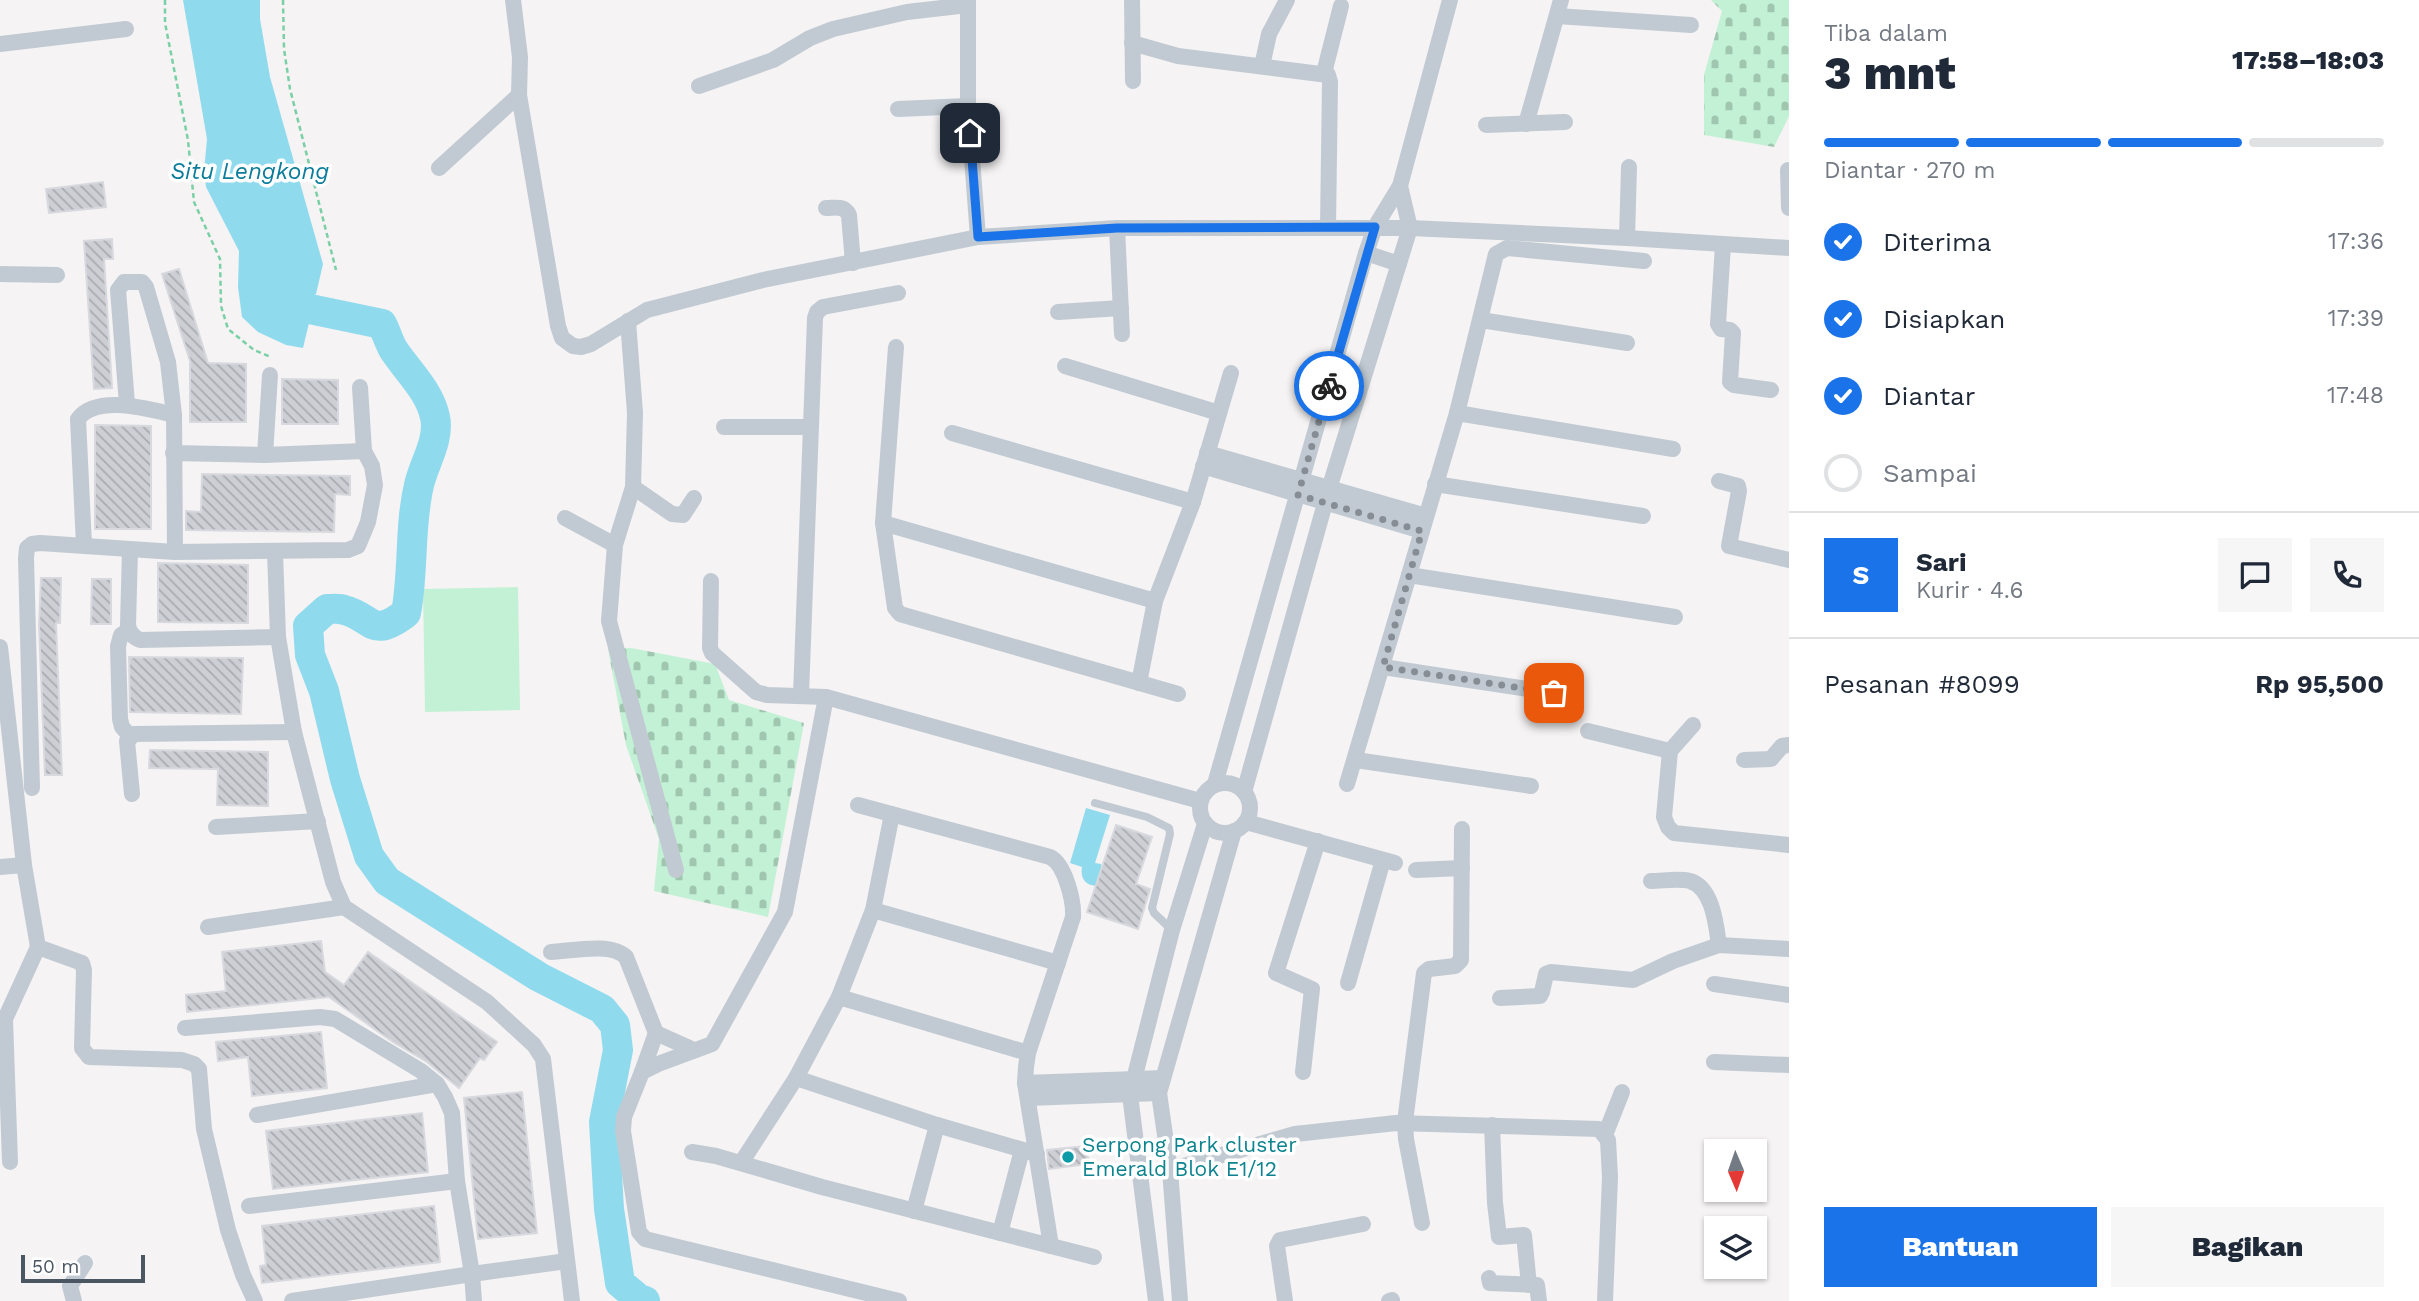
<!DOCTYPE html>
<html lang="id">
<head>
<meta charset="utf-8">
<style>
	body { margin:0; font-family:"Work Sans",sans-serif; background:#f6f6f7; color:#1f2937; height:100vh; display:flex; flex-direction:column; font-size:26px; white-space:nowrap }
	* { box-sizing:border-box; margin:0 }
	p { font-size:23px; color:#747a83 }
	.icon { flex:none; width:38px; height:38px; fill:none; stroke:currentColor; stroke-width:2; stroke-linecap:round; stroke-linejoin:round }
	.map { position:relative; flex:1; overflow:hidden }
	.sheet { display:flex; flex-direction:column; background:#fff; width:630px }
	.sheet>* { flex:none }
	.needle { width:46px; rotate:178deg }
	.fabs { position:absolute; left:1704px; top:1139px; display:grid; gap:14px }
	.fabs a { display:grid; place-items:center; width:63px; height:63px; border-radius:0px; background:#fff; box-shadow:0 2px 5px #0004; font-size:35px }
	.scale { position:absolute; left:21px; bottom:18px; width:124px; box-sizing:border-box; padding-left:7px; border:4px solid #4a5661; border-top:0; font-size:19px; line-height:24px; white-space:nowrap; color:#4a5661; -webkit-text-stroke:5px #fff; paint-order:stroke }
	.pin { position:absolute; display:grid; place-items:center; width:60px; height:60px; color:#fff; margin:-30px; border-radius:14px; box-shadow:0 4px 10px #0006 }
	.courier { position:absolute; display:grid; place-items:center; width:70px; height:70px; margin:-35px; border:5px solid #1a73e8; border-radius:50%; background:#fff; color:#222; box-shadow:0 2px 9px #0007 }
	.summary em { font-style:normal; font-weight:800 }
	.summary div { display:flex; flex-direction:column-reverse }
	.summary { display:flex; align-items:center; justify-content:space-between; height:119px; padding:0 35px }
	h1 { font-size:46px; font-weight:800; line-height:52px }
	.bar { display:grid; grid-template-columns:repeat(4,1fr); gap:10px 7px; align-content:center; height:84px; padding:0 35px }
	.bar i { height:9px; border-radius:5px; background:#e0e1e3 }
	.bar .active { background:#1a73e8 }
	.bar p { grid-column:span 4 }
	.line { display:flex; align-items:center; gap:18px; padding:0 35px; border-top:2px solid #e0e1e3 }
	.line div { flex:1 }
	.round { display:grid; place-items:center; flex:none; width:74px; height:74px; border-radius:0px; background:#f6f6f7 }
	ol { padding:0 35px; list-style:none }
	li { display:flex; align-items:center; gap:21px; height:77px }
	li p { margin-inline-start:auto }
	li .icon { padding:7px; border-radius:50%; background:#1a73e8; color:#fff; stroke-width:4 }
	li:last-child { color:#747a83 }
	li i { width:38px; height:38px; border:4px solid #e0e1e3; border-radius:50% }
	.cta { display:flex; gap:14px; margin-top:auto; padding:14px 35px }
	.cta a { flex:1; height:80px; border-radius:0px; background:#1a73e8; color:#fff; font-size:28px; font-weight:800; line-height:80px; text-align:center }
	.cta a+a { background:#f6f6f7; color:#1f2937 }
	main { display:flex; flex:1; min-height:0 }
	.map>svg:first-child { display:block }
	.grass { fill:#c3f1d5 }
	.cemetery { fill:url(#cemetery-stones) }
	.water { fill:#90daee }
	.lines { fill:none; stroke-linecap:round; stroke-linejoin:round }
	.river { stroke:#90daee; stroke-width:30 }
	.building { fill:url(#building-back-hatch); stroke:#d7d9de; stroke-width:2 }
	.path { stroke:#7ad0a6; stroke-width:2.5; stroke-dasharray:5 3.5; stroke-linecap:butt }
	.service { stroke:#c1cad2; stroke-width:8 }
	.minor { stroke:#c1cad2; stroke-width:16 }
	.done { stroke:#868d94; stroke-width:7; stroke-dasharray:0 12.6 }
	.route { stroke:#1a73e8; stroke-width:9 }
	.culture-dot { fill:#0f9aa8; stroke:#fff; stroke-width:2.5 }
	.labels { text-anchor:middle; stroke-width:7; stroke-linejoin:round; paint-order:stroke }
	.culture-label { font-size:21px; fill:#0d838f; stroke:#fff; text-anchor:start }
	.water-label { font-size:23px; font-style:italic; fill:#0c7c9b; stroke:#fff }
</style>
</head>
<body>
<main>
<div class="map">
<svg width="1789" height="1301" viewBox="0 0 1789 1301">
	<defs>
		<pattern id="cemetery-stones" width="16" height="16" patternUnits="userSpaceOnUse" patternTransform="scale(1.75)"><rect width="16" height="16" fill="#c3f1d5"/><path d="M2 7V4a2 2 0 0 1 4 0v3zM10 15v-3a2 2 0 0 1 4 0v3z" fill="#a0c6b0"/></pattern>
		<pattern id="building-back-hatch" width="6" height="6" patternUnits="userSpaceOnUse" patternTransform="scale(1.75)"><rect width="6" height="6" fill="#cdcfd5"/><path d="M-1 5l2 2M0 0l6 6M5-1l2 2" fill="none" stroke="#a8abb0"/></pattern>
	</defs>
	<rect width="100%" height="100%" fill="#f5f3f3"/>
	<!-- grass -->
	<path class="grass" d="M518 587 520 710 425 712 423 589Z"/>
	<!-- cemetery -->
	<g class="cemetery">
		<path d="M1711 0H1789V116L1774 147 1704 135V75L1722 11Z"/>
		<path d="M631 648 715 664 729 700 804 723 768 917 654 891 659 839 626 745 608 649Z"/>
	</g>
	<!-- water -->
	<g class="water">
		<path d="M183 0H260V19L270 77 323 264 316 294C306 300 305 307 304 318L309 323 303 348 286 345 258 332 242 317 238 287 239 251 206 187 204 171 207 139Z"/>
		<path d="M1086 808 1110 815 1095 863 1101 864 1102 870 1096 886C1085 885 1080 878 1082 867L1070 863Z"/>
	</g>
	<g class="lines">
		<!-- river -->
		<path class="river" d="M282 276 284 285 305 308 382 324C386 332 389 342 393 349 408 372 429 390 435 417 440 440 424 463 419 485 409 527 414 571 406 613 371 640 373 617 344 610 339 608 332 609 327 609L308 626 310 655 324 691 345 779 369 856 387 881 539 977 602 1009 615 1025 618 1050 604 1122 609 1209 620 1283 639 1299 645 1301"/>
	</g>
	<!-- building -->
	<g class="building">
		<path d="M103 182 106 207 49 213 46 189Z"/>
		<path d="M112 239 113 259H104L112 388 94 389 84 241Z"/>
		<path d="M179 269 208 363 246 364V422H190V361L162 274Z"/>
		<path d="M282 379 338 380V424H282Z"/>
		<path d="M95 425 151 426V529H95Z"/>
		<path d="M202 474 350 476V495L335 494 334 532 186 530V511L201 512Z"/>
		<path d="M158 563 248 565V623L158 622Z"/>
		<path d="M41 578H61L60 623H56L62 775H45L39 625Z"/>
		<path d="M92 579H111V624H91Z"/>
		<path d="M129 657 243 658 241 714 130 712Z"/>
		<path d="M150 750 268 752V806L217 805 218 769 149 768Z"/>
		<path d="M1116 825 1152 837 1136 884 1150 889 1138 929 1087 912Z"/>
		<path d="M321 941 325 972 344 985 368 952 497 1042 484 1060 480 1058 459 1088 427 1062 393 1042 329 997 187 1012 186 995 226 991 222 952Z"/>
		<path d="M321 1032 327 1088 252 1096 248 1057 218 1061 216 1042Z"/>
		<path d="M522 1092 537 1233 478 1239 464 1098Z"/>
		<path d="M422 1113 428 1172 273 1189 266 1131Z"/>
		<path d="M1086 1146 1089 1164 1049 1169 1047 1150Z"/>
		<path d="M434 1206 440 1262 262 1283 260 1266 266 1265 262 1226Z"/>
	</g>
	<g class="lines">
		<!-- path -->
		<g class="path">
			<path d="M165 0V23L188 140 194 202 220 259 221 306 228 329 254 350 271 357"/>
			<path d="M283 0 284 49 290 89 336 270"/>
		</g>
		<!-- service -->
		<path class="service" d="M1095 803 1147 817 1169 828 1170 834 1152 908 1154 913 1172 930"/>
		<!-- minor -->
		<g class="minor">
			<path d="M513 0 520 57 519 95 558 326 562 338 573 346 581 347 591 344 647 310 763 280 978 237 1117 228H1410L1627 238 1789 248"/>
			<path d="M968 0V106L978 237"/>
			<path d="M1132 0 1133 81"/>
			<path d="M1557 16 1691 25"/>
			<path d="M1132 43 1178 56 1328 75 1330 82 1328 227"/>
			<path d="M0 44 126 29"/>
			<path d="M1262 66 1269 34 1287 0"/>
			<path d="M1324 73 1341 6"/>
			<path d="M699 86 773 60 810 38 833 29 907 12 968 5"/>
			<path d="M898 109 968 106"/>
			<path d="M1526 124 1561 0"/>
			<path d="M1486 125 1565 122"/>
			<path d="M439 168 519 95"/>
			<path d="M1788 170 1789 208"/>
			<path d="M826 208C836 208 844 205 849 215L853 263"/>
			<path d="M1117 228 1122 334"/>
			<path d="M1627 238 1629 167"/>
			<path d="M1723 245 1718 324 1721 329 1730 330 1733 333 1730 382 1734 385 1771 390"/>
			<path d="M1366 253 1399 264"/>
			<path d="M0 274 57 275"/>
			<path d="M1058 312 1121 308"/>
			<path d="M1481 320 1627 343"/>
			<path d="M628 321 635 413 633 487 615 545 609 621 676 870"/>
			<path d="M896 347 883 523 895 608 900 614 1178 694"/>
			<path d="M1065 366 1219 413"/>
			<path d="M127 404 118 290 124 282H142L146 287 168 362 174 415 175 552"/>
			<path d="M1457 413 1673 449"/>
			<path d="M724 427H811"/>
			<path d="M952 433 1193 502"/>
			<path d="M173 453 265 455 364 451"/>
			<path d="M1207 453 1426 516"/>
			<path d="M265 455 270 375"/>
			<path d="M1203 466 1422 531"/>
			<path d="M1719 481 1738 486 1739 491 1729 546 1789 560"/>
			<path d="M1435 484 1643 516"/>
			<path d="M633 487 672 514 683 515 694 498"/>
			<path d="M565 518 615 545"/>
			<path d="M883 523 1155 601"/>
			<path d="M84 545 78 419C97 394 148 409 174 415"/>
			<path d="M130 550 128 625C129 632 133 637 140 640L278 637"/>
			<path d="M275 552 278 637 294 732 333 882 344 907 487 1002 534 1045 543 1059 572 1301"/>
			<path d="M1409 575 1675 617"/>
			<path d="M711 581 710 648 712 653 756 692 767 695 826 697 1200 801"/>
			<path d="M129 630 121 635 118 646 120 719 122 727 130 736"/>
			<path d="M0 647 24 865 38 947 82 963 84 970 82 1048 89 1057 182 1060 194 1064 199 1069 204 1129 228 1230 243 1275 255 1301"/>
			<path d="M1383 667 1554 693"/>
			<path d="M1139 683 1155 601 1193 502 1231 373"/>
			<path d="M801 695 815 318 817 312 823 307 898 293"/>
			<path d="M826 697 785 912 712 1044 658 1064 642 1072 624 1117 623 1131 639 1232 645 1239 899 1301"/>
			<path d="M1693 725 1670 751 1664 817 1668 827 1674 833 1789 845"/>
			<path d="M1588 731 1670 751"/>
			<path d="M1356 760 1531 786"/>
			<path d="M1744 760 1771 759 1782 746 1789 745"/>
			<circle cx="1225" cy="808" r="25"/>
			<path d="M1215 784 1366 253 1375 227 1400 186 1450 0"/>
			<path d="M1347 784 1457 413 1496 254 1507 248 1644 261"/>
			<path d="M32 788 26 558 27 548 32 544 40 543 175 552 348 550 358 546 368 522 375 485 372 466 364 451 360 387"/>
			<path d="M1244 792 1329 489 1410 228 1400 186"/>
			<path d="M132 794 127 741 134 734 294 732"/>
			<path d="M858 805 1050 857C1065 864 1074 901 1073 917L1028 1053 1026 1067 1025 1083 1051 1246"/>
			<path d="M892 814 873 910 839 997 1028 1053"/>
			<path d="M1246 822 1395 863"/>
			<path d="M216 827 318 821"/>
			<path d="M0 867 24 865"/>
			<path d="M1416 870 1462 868"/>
			<path d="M1651 881C1663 881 1678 878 1690 881 1713 888 1716 925 1719 945"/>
			<path d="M873 910 1058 963"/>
			<path d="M208 927 344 907"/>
			<path d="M551 952C572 951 611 942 626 957L656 1033 694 1050"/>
			<path d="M1348 983 1383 860"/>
			<path d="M1714 984 1789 995"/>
			<path d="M1500 998 1540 996 1542 992 1546 974 1551 972 1633 980 1673 961 1719 945 1789 949"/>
			<path d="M5 1019 10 1162"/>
			<path d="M0 1020 5 1019 38 947"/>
			<path d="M185 1028 320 1017 335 1019 421 1071 437 1084 445 1097 452 1113 457 1181 472 1274 292 1301"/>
			<path d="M1714 1062 1789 1065"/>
			<path d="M642 1072 656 1033"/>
			<path d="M1303 1072 1312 989 1276 973 1318 841"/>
			<path d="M796 1078 937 1125 1037 1154"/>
			<path d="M1025 1083 1163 1078"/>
			<path d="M1028 1098 1159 1093"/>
			<path d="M257 1115 437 1084"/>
			<path d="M1492 1125 1495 1203 1499 1237 1524 1235 1529 1285"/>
			<path d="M1605 1135 1622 1092"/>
			<path d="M692 1152 716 1156 822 1187 1094 1257"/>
			<path d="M741 1163 796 1078 839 997"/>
			<path d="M1170 1170 1295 1134 1396 1123 1599 1129 1608 1140 1610 1177 1605 1301"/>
			<path d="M249 1206 457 1181"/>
			<path d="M914 1211 937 1125"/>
			<path d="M1422 1223 1406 1139 1405 1122 1424 973 1429 969 1455 966 1461 960 1462 829"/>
			<path d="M1000 1233 1022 1150"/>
			<path d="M1489 1278 1490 1283 1537 1285 1539 1301"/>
			<path d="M74 1301 70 1286 85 1263"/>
			<path d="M474 1301 472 1274 567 1261"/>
			<path d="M1156 1301 1130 1095 1172 930 1205 824"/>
			<path d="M1180 1301 1170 1170 1159 1093 1234 831"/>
			<path d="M1285 1301 1277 1246 1280 1240 1363 1224"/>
			<path d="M1389 1301 1392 1300"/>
		</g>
	</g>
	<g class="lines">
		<!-- done -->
		<path class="done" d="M1329 386 1298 495 1422 531 1383 667 1554 693"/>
		<!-- route -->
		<path class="route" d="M970 133 978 237 1117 228 1375 227 1329 386"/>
	</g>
	<!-- markers -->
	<circle class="culture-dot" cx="1068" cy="1157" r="7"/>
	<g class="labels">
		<!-- culture labels -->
		<g class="culture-label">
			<text x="1082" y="1152">Serpong Park cluster<tspan x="1082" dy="24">Emerald Blok E1/12</tspan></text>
		</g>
		<!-- water labels -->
		<g class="water-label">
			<text x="250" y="179">Situ Lengkong</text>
		</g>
	</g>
</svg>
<div class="fabs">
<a><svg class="needle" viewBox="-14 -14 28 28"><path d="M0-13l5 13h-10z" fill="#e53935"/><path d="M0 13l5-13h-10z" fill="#747a83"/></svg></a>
<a><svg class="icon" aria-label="layers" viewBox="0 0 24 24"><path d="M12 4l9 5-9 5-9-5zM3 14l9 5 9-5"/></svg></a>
</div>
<div class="scale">50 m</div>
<div class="pin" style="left:1554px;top:693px;background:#ea580c"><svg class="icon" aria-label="bag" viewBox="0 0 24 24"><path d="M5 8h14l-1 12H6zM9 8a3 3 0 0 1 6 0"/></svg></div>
<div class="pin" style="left:970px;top:133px;background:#1f2937"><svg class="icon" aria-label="home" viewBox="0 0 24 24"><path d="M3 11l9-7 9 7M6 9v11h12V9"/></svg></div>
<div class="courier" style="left:1329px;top:386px"><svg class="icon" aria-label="bike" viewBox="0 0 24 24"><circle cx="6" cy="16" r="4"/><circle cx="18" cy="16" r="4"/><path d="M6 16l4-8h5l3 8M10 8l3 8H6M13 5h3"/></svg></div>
</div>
<section class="sheet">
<div class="summary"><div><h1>3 mnt</h1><p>Tiba dalam</p></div><em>17:58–18:03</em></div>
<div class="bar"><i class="active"></i><i class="active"></i><i class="active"></i><i></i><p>Diantar · 270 m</p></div>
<ol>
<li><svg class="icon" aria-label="check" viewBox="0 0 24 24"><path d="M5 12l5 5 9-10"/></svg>Diterima<p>17:36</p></li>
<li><svg class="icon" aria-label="check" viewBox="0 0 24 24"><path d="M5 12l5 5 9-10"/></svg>Disiapkan<p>17:39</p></li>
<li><svg class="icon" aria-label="check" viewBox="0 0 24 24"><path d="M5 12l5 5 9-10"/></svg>Diantar<p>17:48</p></li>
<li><i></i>Sampai</li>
</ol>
<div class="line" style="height:126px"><b class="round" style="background:#1a73e8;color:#fff">S</b><div><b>Sari</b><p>Kurir · 4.6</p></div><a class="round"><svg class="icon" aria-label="chat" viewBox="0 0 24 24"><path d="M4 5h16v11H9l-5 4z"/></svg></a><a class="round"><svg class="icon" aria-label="phone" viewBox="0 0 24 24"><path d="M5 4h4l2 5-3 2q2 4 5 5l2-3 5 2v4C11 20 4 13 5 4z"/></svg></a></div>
<div class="line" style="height:91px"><div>Pesanan #8099</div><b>Rp 95,500</b></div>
<div class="cta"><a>Bantuan</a><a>Bagikan</a></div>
</section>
</main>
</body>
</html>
